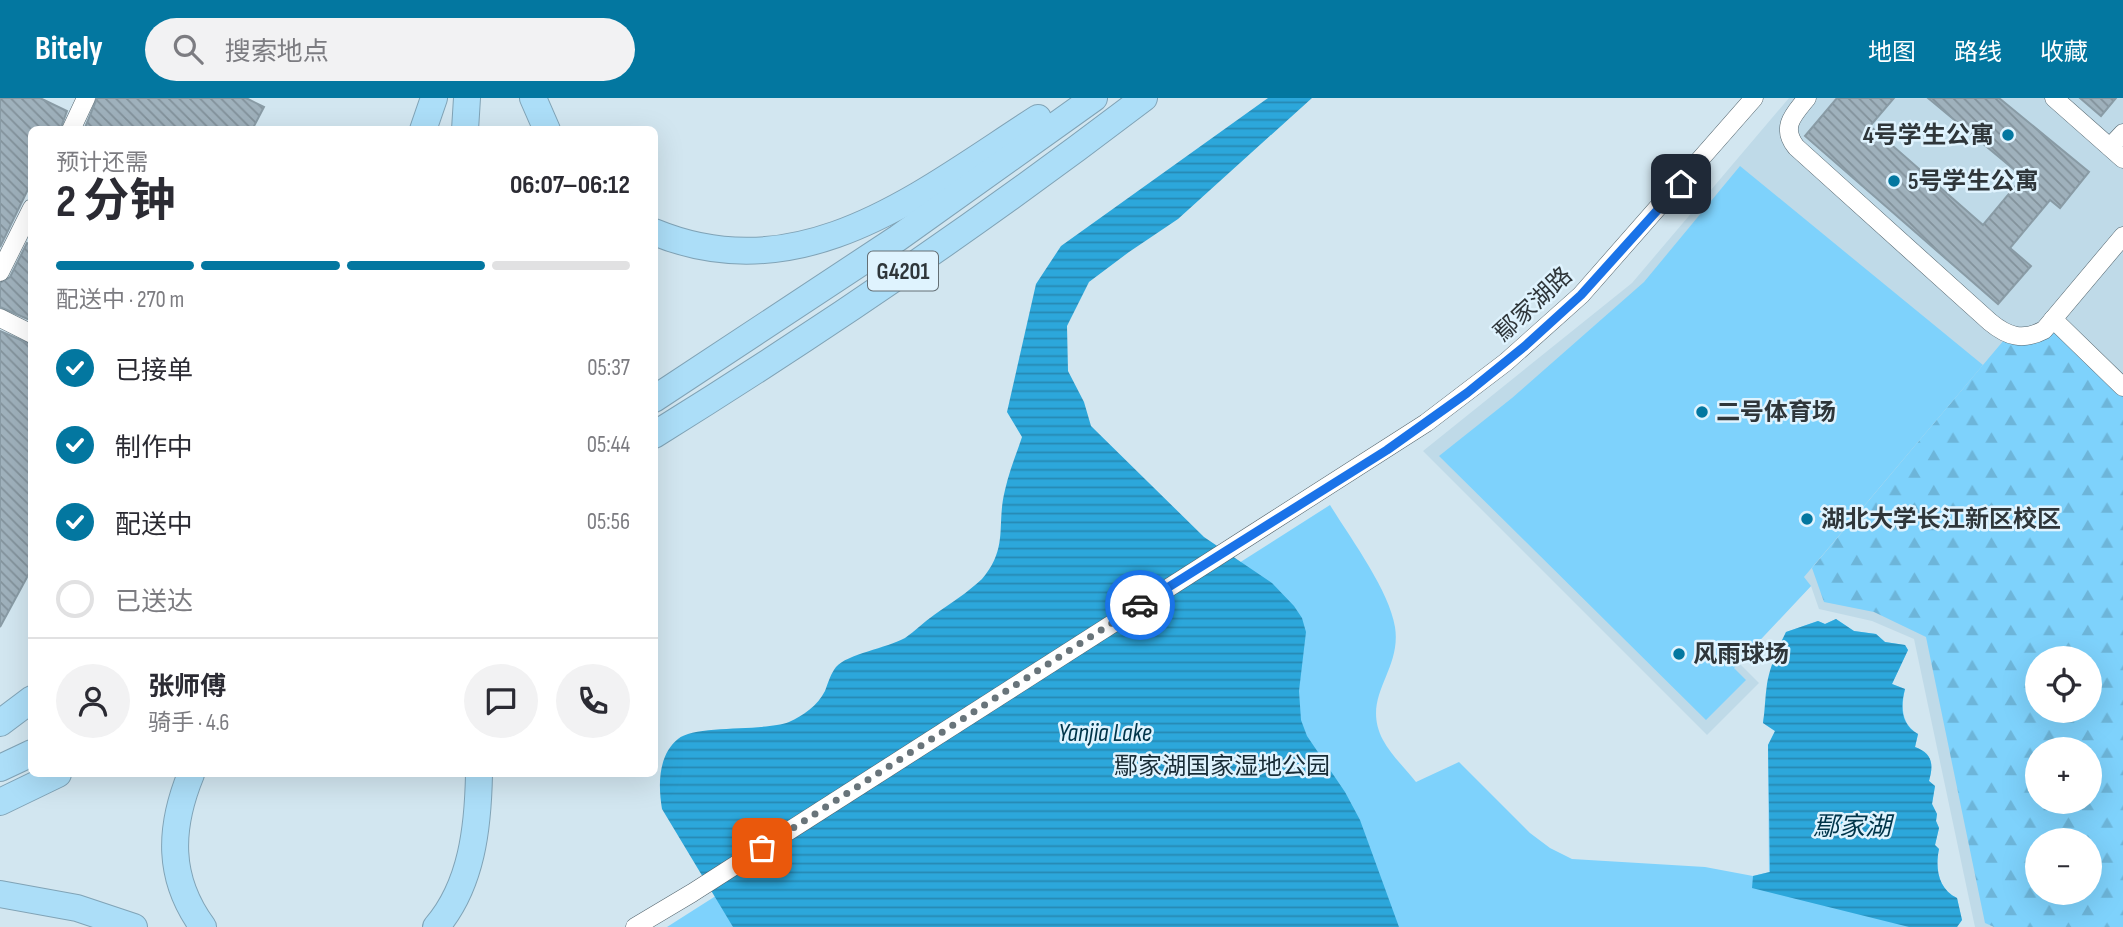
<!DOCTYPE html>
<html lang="zh">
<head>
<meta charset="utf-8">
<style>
	body { margin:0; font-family:"Sofia Sans Condensed","Noto Sans SC",sans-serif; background:#f2f2f3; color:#2b2b33; height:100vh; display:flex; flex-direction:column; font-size:26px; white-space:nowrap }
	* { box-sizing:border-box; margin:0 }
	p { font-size:23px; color:#7c7c81 }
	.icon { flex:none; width:38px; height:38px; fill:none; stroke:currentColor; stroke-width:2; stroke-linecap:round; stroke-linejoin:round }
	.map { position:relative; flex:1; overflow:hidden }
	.drawer { position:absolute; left:28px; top:28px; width:630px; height:651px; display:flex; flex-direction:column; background:#fff; border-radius:10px; box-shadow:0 7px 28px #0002 }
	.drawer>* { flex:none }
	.fabs { position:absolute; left:2025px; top:548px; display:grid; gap:14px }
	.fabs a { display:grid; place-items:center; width:77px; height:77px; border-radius:50%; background:#fff; box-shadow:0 7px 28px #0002; font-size:35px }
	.pin { position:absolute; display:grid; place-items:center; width:60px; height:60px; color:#fff; margin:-30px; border-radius:14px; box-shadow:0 4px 10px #0006 }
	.courier { position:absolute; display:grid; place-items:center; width:70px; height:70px; margin:-35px; border:5px solid #1a73e8; border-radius:50%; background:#fff; color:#222; box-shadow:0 2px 9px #0007 }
	.headline em { font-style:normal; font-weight:700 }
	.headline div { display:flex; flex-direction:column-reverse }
	.headline { display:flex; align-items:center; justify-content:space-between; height:119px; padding:0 28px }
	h1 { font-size:46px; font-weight:700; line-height:52px }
	.bar { display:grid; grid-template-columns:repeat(4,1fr); gap:10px 7px; align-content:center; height:84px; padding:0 28px }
	.bar i { height:9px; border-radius:5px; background:#e1e1e2 }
	.bar .active { background:#0377a0 }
	.bar p { grid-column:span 4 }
	.line { display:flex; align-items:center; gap:18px; padding:0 28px; border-top:2px solid #e1e1e2 }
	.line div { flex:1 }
	.round { display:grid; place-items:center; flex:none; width:74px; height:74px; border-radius:37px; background:#f2f2f3 }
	ol { padding:0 28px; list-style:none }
	li { display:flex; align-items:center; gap:21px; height:77px }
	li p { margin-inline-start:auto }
	li .icon { padding:7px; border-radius:50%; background:#0377a0; color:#fff; stroke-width:4 }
	li:last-child { color:#7c7c81 }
	li i { width:38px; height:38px; border:4px solid #e1e1e2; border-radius:50% }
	header { display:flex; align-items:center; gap:42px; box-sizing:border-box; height:98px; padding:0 35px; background:#0377a0; color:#fff }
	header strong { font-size:33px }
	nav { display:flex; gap:38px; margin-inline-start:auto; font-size:24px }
	.search { width:490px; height:63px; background:#f2f2f3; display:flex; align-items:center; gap:18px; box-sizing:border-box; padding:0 24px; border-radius:38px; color:#7c7c81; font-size:26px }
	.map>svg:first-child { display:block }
	.built { fill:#bfdae8; fill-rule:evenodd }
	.forest { fill:url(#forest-firs); fill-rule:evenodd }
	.park { fill:#7ed2fc }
	.water { fill:url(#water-rules) }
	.building { fill:url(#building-back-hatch); stroke:#899ba5; stroke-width:2 }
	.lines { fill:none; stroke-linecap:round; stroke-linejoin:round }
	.minor-casing { stroke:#53646d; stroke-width:19 }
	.highway-casing { stroke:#80a3b6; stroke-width:28 }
	.minor { stroke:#fff; stroke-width:18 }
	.highway { stroke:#acdef8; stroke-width:26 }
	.done { stroke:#68747a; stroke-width:7; stroke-dasharray:0 12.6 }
	.route { stroke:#1a73e8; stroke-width:9 }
	.poi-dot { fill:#0377a0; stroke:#dff3fe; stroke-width:2.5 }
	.labels { text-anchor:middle; stroke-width:5; stroke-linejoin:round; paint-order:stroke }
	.shield { fill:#dff3fe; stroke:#646f75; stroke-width:2 }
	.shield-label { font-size:23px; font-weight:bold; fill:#2f363a }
	.poi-label { font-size:24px; font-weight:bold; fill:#2f363a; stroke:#dff3fe; text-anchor:start }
	.street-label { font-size:24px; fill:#2f363a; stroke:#dff3fe }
	.park-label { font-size:24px; fill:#182c36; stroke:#dff3fe }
	.water-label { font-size:26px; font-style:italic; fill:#00354a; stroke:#dff3fe }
</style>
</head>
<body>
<header>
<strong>Bitely</strong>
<div class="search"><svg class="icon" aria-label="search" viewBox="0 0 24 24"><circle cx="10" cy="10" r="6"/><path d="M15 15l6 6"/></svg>搜索地点</div>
<nav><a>地图</a><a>路线</a><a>收藏</a></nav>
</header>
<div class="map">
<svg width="2123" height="829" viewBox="0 0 2123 829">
	<defs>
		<pattern id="forest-firs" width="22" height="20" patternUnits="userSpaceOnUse" patternTransform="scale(1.75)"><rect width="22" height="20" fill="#7ed2fc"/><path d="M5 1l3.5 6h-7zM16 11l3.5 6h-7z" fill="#6db5d9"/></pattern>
		<pattern id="water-rules" width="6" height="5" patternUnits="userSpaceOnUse" patternTransform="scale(1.75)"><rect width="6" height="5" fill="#2ca7db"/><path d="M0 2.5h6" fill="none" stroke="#2689b3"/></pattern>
		<pattern id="building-back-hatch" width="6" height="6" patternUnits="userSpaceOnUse" patternTransform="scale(1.75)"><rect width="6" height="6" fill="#9fb1bc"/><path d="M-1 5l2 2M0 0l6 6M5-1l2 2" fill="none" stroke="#82919a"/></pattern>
	</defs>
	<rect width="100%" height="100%" fill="#d2e6f0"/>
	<!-- built -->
	<path class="built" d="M1789 0H2123V829H1975L1914 541 1872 523 1819 511 1811 488 1738 564 1759 585 1707 637 1423 353 1632 185ZM2037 560H2090V612H2037ZM2037 651H2090V704H2037ZM2037 742H2090V794H2037Z"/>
	<!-- forest -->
	<path class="forest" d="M2059 227 2123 289V829H1994L1985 825 1926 539 1874 514 1824 504 1812 470 2004 242C2029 250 2041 248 2059 227ZM2037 560H2090V612H2037ZM2037 651H2090V704H2037ZM2037 742H2090V794H2037Z"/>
	<!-- park -->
	<g class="park">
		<path d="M1740 68 1983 267 1804 479 1811 488 1734 570 1746 582 1706 622 1439 358 1512 300 1644 184Z"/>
		<path d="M1330 407C1351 441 1389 492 1395 529 1402 574 1360 598 1383 642 1391 657 1405 670 1416 684L1459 664 1530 735 1550 750 1572 761 1705 769 1753 778 1769 774 1768 647 1775 633 1763 625 1767 601V588L1786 534 1818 523 1825 526 1836 521 1854 533 1876 536 1885 544 1905 547 1908 552 1892 586 1905 591C1901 609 1901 626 1918 636L1915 649C1932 655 1934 666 1929 683L1935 688 1932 706 1937 716 1936 723 1939 730 1935 747 1939 751C1935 770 1938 791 1957 800L1962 822 1957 829H667Z"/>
	</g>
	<!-- water -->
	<g class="water">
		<path d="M1268 0H1312L1178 121 1129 154 1089 184 1067 228 1068 273 1084 304 1091 328 1204 439 1272 485 1294 508 1302 520 1306 534 1299 593 1301 622 1307 638 1345 694 1360 722 1399 829H733L662 711C658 687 658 657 678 641 695 626 762 634 789 624 803 618 818 607 825 593 828 585 831 575 836 569 847 556 887 550 905 540 915 533 924 524 934 517 951 505 967 495 982 481 1009 449 996 428 1005 392 1009 374 1016 357 1022 339L1007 314 1036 186 1061 148Z"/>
		<path d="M1836 521 1854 533 1876 536 1885 544 1905 547 1908 552 1892 586 1905 591C1900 609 1901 627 1918 636L1915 649C1932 655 1934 666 1929 683L1935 688 1932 706 1937 716 1936 723 1939 730 1935 747 1939 751C1935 770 1938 791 1957 800L1962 822 1957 829H1909L1752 790 1753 778 1770 774 1768 647 1775 633 1763 625C1765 612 1765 599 1767 586 1770 568 1778 550 1786 534L1818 523 1825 526Z"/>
	</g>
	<!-- building -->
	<g class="building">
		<path d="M0 0H40L67 13 60 32H32V83L0 149Z"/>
		<path d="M97 0H246L264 9 252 32H84Z"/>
		<path d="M1837 0H1894L1870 28 1983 127 2023 79 1928 0H1999L2089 74 2060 110 2050 102 2010 150 2031 168 1998 206 1805 38Z"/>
		<path d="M2080 0H2116L2101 18Z"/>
		<path d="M27 145 32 148V223L0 209V185L10 179Z"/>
		<path d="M0 233 32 247V470L0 529Z"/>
	</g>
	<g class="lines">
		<defs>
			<g id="minor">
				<path d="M1807 0C1794 16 1780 29 1796 49L1990 224C2008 239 2023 243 2044 232L2123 138"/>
				<path d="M2054 0 2123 61"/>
				<path d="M71 32 86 0"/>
				<path d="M2110 49 2123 35"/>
				<path d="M0 174 32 110"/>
				<path d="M0 220 32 236"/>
				<path d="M2053 221 2123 289"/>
				<path d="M635 829 692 795 1426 325 1506 264 1581 197 1754 0"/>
			</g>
			<g id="highway">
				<path d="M533 0 547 32"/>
				<path d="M423 32 434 0"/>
				<path d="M465 32 467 0"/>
				<path d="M654 134C802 195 921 95 1038 20"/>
				<path d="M654 301 898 140 1094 0"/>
				<path d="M654 337C823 232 987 120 1144 0"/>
				<path d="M0 625 32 601"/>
				<path d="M0 670 32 655"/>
				<path d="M191 676C169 730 167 780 203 829"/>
				<path d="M0 704 58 676"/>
				<path d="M0 796 77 810 134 829"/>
				<path d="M436 829C472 787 478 729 479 676"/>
			</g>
		</defs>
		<!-- minor casing -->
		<use href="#minor" class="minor-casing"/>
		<!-- highway casing -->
		<use href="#highway" class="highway-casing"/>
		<!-- minor -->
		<use href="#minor" class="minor"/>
		<!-- highway -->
		<use href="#highway" class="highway"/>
	</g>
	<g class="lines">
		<!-- done -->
		<path class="done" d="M762 750 1140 507"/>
		<!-- route -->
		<path class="route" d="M1140 507 1387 352 1467 295 1525 248 1581 197 1681 86"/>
	</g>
	<!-- markers -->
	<g class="poi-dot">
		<circle cx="2008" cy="37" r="7"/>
		<circle cx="1894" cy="83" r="7"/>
		<circle cx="1702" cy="314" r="7"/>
		<circle cx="1807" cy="421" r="7"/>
		<circle cx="1679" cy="556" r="7"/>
	</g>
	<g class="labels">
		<!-- shield labels -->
		<rect class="shield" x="868" y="153.5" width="70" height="39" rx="5"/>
		<g class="shield-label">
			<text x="903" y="181">G4201</text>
		</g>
		<!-- poi labels -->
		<g class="poi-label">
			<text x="1994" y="45" text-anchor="end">4号学生公寓</text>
			<text x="1908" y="91">5号学生公寓</text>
			<text x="1716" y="322">二号体育场</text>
			<text x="1821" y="429">湖北大学长江新区校区</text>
			<text x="1693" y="564">风雨球场</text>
		</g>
		<!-- street labels -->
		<g class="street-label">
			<text transform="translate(1533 206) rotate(-43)" y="8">鄢家湖路</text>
		</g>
		<!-- park labels -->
		<g class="park-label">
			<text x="1222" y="676">鄢家湖国家湿地公园</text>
		</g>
		<!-- water labels -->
		<g class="water-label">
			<text x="1105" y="643">Yanjia Lake</text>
			<text x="1852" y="737">鄢家湖</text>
		</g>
	</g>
</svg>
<div class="fabs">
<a><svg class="icon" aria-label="locate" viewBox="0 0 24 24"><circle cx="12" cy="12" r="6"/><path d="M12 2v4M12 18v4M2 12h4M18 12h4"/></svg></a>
<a>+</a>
<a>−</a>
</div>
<div class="pin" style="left:762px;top:750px;background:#ea580c"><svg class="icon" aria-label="bag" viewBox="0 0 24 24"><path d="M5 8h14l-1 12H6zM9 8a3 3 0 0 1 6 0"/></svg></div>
<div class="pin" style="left:1681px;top:86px;background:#1f2937"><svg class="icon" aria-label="home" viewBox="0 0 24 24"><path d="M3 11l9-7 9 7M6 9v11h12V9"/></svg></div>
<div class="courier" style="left:1140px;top:507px"><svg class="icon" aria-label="car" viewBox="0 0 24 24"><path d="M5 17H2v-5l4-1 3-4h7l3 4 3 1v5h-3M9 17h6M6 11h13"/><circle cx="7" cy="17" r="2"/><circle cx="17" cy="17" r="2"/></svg></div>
<section class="drawer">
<div class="headline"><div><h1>2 分钟</h1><p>预计还需</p></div><em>06:07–06:12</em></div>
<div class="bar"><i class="active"></i><i class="active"></i><i class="active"></i><i></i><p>配送中 · 270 m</p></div>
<ol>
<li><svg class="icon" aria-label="check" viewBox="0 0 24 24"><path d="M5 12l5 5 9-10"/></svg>已接单<p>05:37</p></li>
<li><svg class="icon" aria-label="check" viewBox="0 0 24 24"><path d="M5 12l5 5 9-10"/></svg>制作中<p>05:44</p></li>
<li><svg class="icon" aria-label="check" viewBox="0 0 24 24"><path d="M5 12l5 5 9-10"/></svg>配送中<p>05:56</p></li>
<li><i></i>已送达</li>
</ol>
<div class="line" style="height:126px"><a class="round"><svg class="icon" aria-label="person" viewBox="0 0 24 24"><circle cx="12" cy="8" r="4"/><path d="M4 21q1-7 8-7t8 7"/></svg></a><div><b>张师傅</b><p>骑手 · 4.6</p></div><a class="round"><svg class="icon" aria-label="chat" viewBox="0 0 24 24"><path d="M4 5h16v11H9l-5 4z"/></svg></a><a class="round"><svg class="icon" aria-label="phone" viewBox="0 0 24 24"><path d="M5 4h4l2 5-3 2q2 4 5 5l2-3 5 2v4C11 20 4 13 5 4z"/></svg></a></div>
</section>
</div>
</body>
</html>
